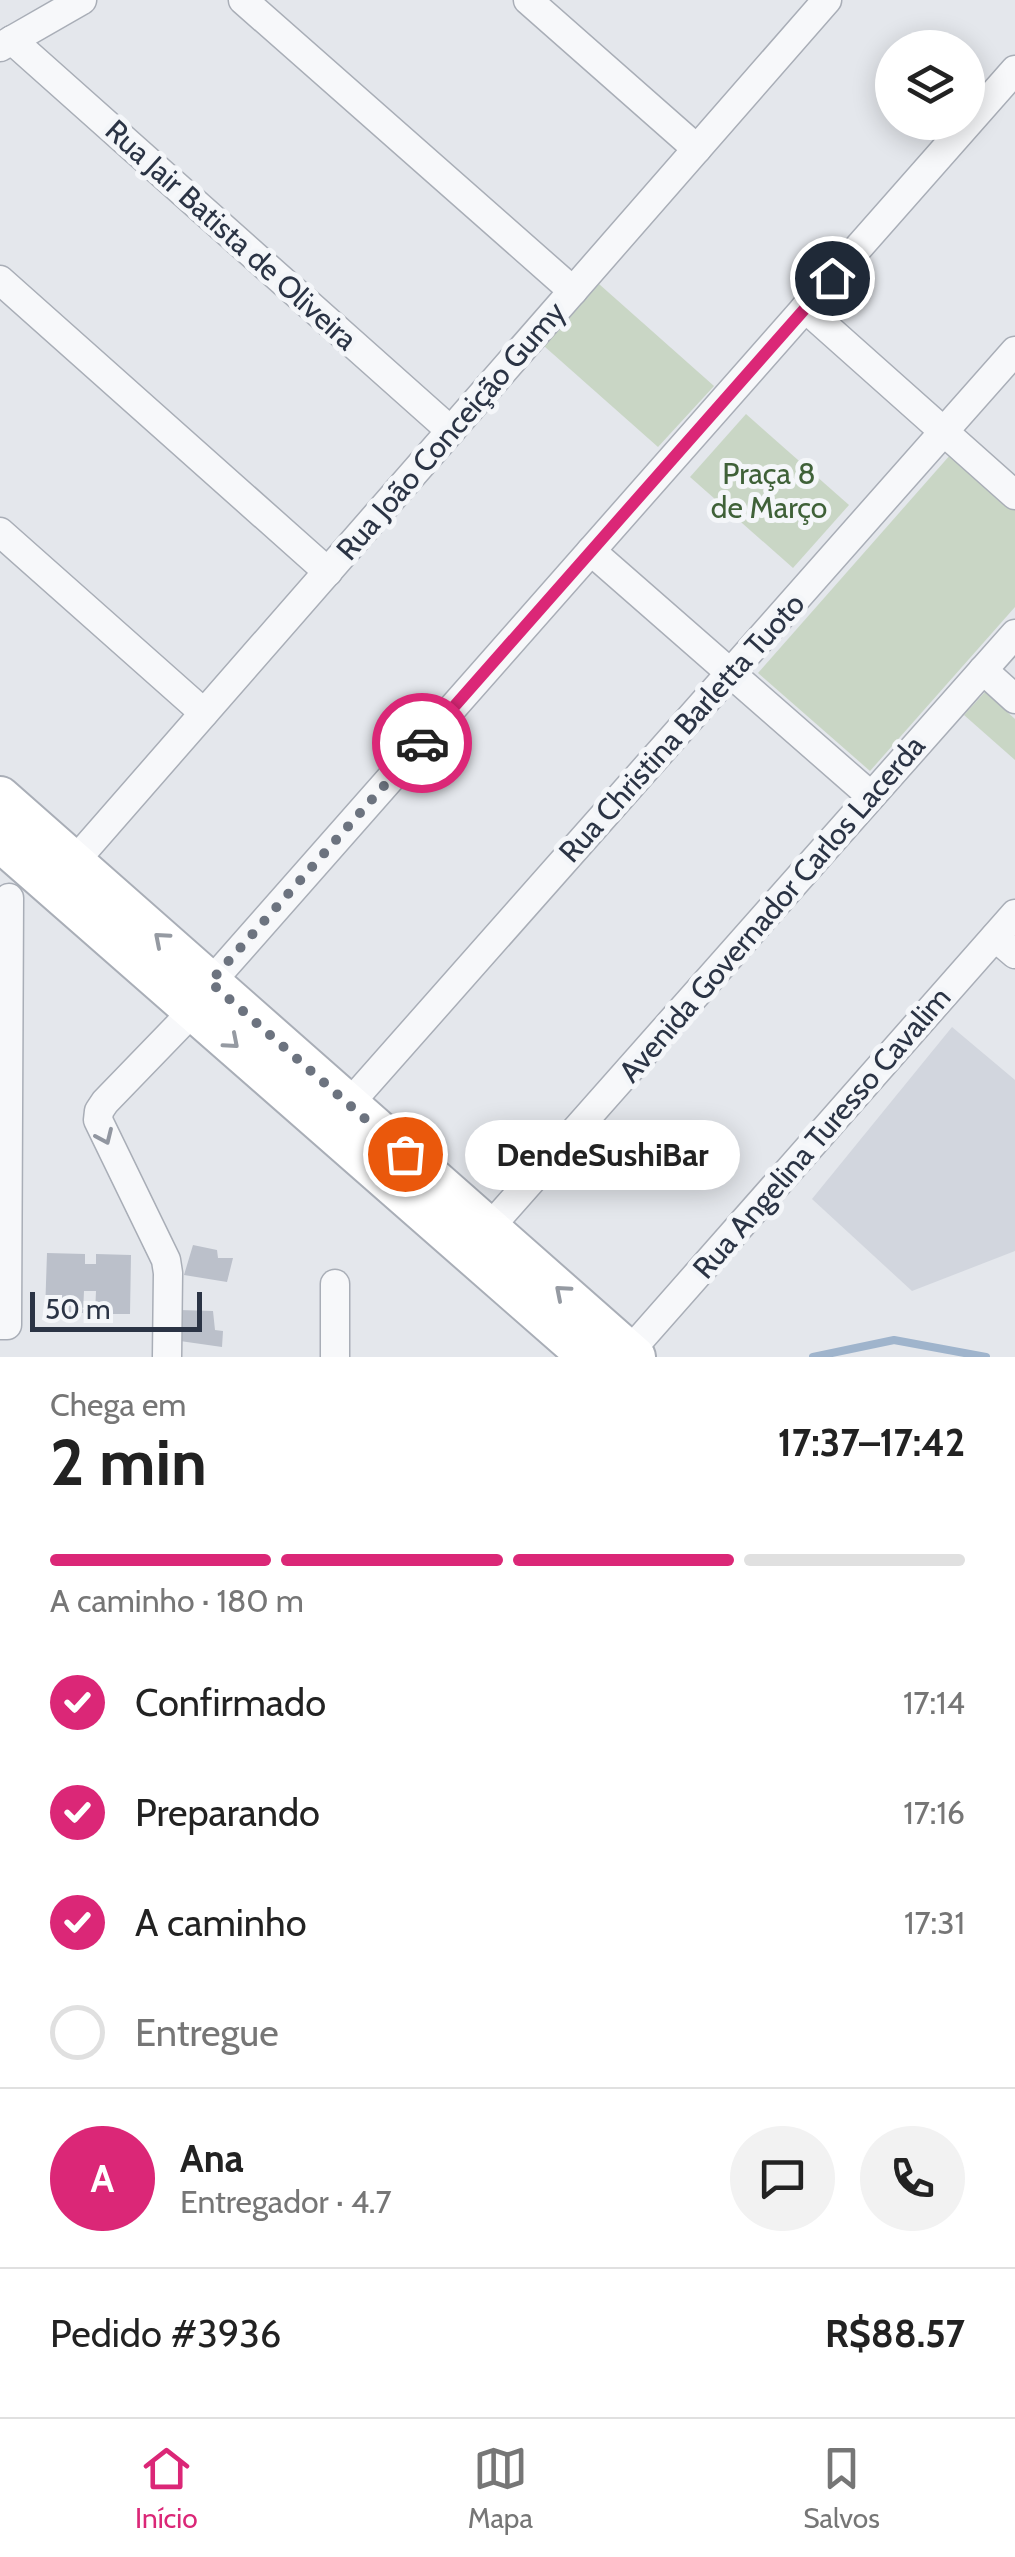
<!DOCTYPE html>
<html lang="pt">
<head>
<meta charset="utf-8">
<style>
	body { margin:0; font-family:Cabin,sans-serif; background:#f2f2f2; color:#222; height:100vh; display:flex; flex-direction:column; font-size:38px; white-space:nowrap }
	* { box-sizing:border-box; margin:0 }
	p { font-size:32px; color:#767676 }
	.icon { flex:none; width:55px; height:55px; fill:none; stroke:currentColor; stroke-width:2; stroke-linecap:round; stroke-linejoin:round }
	.map { position:relative; height:1357px; overflow:hidden }
	.details { display:flex; flex-direction:column; background:#fff; flex:1 }
	.details>* { flex:none }
	.controls { position:absolute; left:875px; top:30px; display:grid; gap:20px }
	.controls a { display:grid; place-items:center; width:110px; height:110px; border-radius:50%; background:#fff; box-shadow:0 5px 25px #0003; font-size:50px }
	.scale { position:absolute; left:30px; bottom:25px; width:172px; box-sizing:border-box; padding-left:10px; border:5px solid #2b3445; border-top:0; font-size:28px; line-height:35px; white-space:nowrap; color:#2b3445; -webkit-text-stroke:8px #f4f6f9; paint-order:stroke }
	.pin { position:absolute; display:grid; place-items:center; width:85px; height:85px; color:#fff; margin:-42px; border:5px solid #fff; border-radius:50%; box-shadow:0 2px 10px #0007 }
	.courier { position:absolute; display:grid; place-items:center; width:100px; height:100px; margin:-50px; border:8px solid #db2777; border-radius:50%; background:#fff; color:#222; box-shadow:0 2px 12px #0007 }
	.bubble { position:absolute; height:70px; border-radius:35px; background:#fff; box-shadow:0 5px 25px #0003; font-size:32px; font-weight:800; line-height:70px; text-align:center }
	.headline em { font-style:normal; font-weight:800 }
	.headline div { display:flex; flex-direction:column-reverse }
	.headline { display:flex; align-items:center; justify-content:space-between; height:170px; padding:0 50px }
	h1 { font-size:65px; font-weight:800; line-height:75px }
	.bar { display:grid; grid-template-columns:repeat(4,1fr); gap:15px 10px; align-content:center; height:120px; padding:0 50px }
	.bar i { height:12px; border-radius:8px; background:#e0e0e0 }
	.bar .active { background:#db2777 }
	.bar p { grid-column:span 4 }
	.line { display:flex; align-items:center; gap:25px; padding:0 50px; border-top:2px solid #e0e0e0 }
	.line div { flex:1 }
	.round { display:grid; place-items:center; flex:none; width:105px; height:105px; border-radius:52px; background:#f2f2f2 }
	ol { padding:0 50px; list-style:none }
	li { display:flex; align-items:center; gap:30px; height:110px }
	li p { margin-inline-start:auto }
	li .icon { padding:10px; border-radius:50%; background:#db2777; color:#fff; stroke-width:4 }
	li:last-child { color:#767676 }
	li i { width:55px; height:55px; border:5px solid #e0e0e0; border-radius:50% }
	.tab-bar { display:flex; justify-content:space-around; align-items:center; height:140px; border-top:2px solid #e0e0e0; background:#fff; font-size:28px; color:#767676 }
	.tab-bar a { display:grid; justify-items:center; gap:5px }
	.tab-bar .active { color:#db2777 }
	.map>svg:first-child { display:block }
	.built { fill:#d2d6de }
	.green { fill:#c9d6c5 }
	.lines { fill:none; stroke-linecap:round; stroke-linejoin:round }
	.stream { stroke:#9fb4cc; stroke-width:8 }
	.building { fill:#bbc0ca }
	.minor-casing { stroke:#a9aeb7; stroke-width:31 }
	.secondary-casing { stroke:#a9aeb7; stroke-width:44 }
	.minor { stroke:#f7f8fa; stroke-width:28 }
	.secondary { stroke:#fff; stroke-width:40 }
	.oneway { stroke:#959aa2 }
	.oneway2 { stroke:#9196a0 }
	.done { stroke:#6c737f; stroke-width:10; stroke-dasharray:0 18 }
	.route { stroke:#db2777; stroke-width:12 }
	.labels { text-anchor:middle; stroke-width:10; stroke-linejoin:round; paint-order:stroke }
	.street-label { font-size:30px; fill:#2b3445; stroke:#f4f6f9 }
	.park-label { font-size:30px; fill:#3f6138; stroke:#f4f6f9 }
</style>
</head>
<body>
<div class="map">
<svg width="1015" height="1357" viewBox="0 0 1015 1357">
	<rect width="100%" height="100%" fill="#e4e7ec"/>
	<!-- built -->
	<path class="built" d="M952 1027 1015 1080V1251L912 1291 812 1199Z"/>
	<!-- green -->
	<g class="green">
		<path d="M599 284 714 386 658 447 544 346Z"/>
		<path d="M746 414 849 505 793 568 690 477Z"/>
		<path d="M951 454 1015 510V607L870 771 758 673Z"/>
		<path d="M985 692 1015 719V760L964 715Z"/>
	</g>
	<g class="lines">
		<!-- stream -->
		<path class="stream" d="M813 1357 894 1340 986 1357"/>
	</g>
	<!-- building -->
	<g class="building">
		<path d="M193 1245 217 1250 218 1258H233L227 1282 184 1275Z"/>
		<path d="M47 1253 85 1254V1264H96V1254L131 1255 130 1314H95L96 1291H84L83 1313H45Z"/>
		<path d="M179 1310 213 1311 215 1330 223 1331 222 1347 180 1341Z"/>
	</g>
	<g class="lines">
		<defs>
			<g id="minor">
				<path d="M243 0 573 291"/>
				<path d="M528 0 697 149"/>
				<path d="M12 40 451 431"/>
				<path d="M0 47 82 0"/>
				<path d="M0 280 328 572"/>
				<path d="M805 308 1015 495"/>
				<path d="M0 532 204 713"/>
				<path d="M591 551 871 796"/>
				<path d="M983 670 1015 699"/>
				<path d="M74 862 827 0"/>
				<path d="M995 937 1015 954"/>
				<path d="M211 982 1015 70"/>
				<path d="M349 1104 1015 351"/>
				<path d="M489 1228 1015 634"/>
				<path d="M335 1284V1357"/>
				<path d="M0 1325H7L9 898"/>
				<path d="M629 1352 1015 914"/>
				<path d="M167 1357 168 1273 166 1260 98 1120 99 1111 105 1102 195 1009"/>
			</g>
			<g id="secondary">
				<path d="M0 797 635 1357"/>
				<path d="M0 841 589 1357"/>
			</g>
		</defs>
		<!-- minor casing -->
		<use href="#minor" class="minor-casing"/>
		<!-- secondary casing -->
		<use href="#secondary" class="secondary-casing"/>
		<!-- minor -->
		<use href="#minor" class="minor"/>
		<!-- secondary -->
		<use href="#secondary" class="secondary"/>
	</g>
	<!-- one-way arrows -->
	<defs><path id="oneway-chevron" d="M-2-3.5L2.5 0L-2 3.5" fill="none" stroke-width="1.6" stroke-linecap="round" stroke-linejoin="round" transform="scale(2.5)"/></defs>
	<g class="oneway">
		<use href="#oneway-chevron" transform="translate(161 939) rotate(-139)"/>
		<use href="#oneway-chevron" transform="translate(232 1042) rotate(41)"/>
		<use href="#oneway-chevron" transform="translate(562 1292) rotate(-139)"/>
	</g>
	<use class="oneway2" href="#oneway-chevron" transform="translate(105 1137) rotate(66)"/>
	<g class="lines">
		<!-- done -->
		<path class="done" d="M405 1154 210 982 422 743"/>
		<!-- route -->
		<path class="route" d="M422 743 832 278"/>
	</g>
	<g class="labels">
		<!-- street labels -->
		<g class="street-label">
			<text transform="translate(231 235) rotate(42)" y="10">Rua Jair Batista de Oliveira</text>
			<text transform="translate(451 431) rotate(-49)" y="10">Rua João Conceição Gumy</text>
			<text transform="translate(682 728) rotate(-48)" y="10">Rua Christina Barletta Tuoto</text>
			<text transform="translate(772 909) rotate(-49)" y="10">Avenida Governador Carlos Lacerda</text>
			<text transform="translate(822 1133) rotate(-49)" y="10">Rua Angelina Turesso Cavalim</text>
		</g>
		<!-- park labels -->
		<g class="park-label">
			<text x="769" y="484">Praça 8<tspan x="769" dy="34">de Março</tspan></text>
		</g>
	</g>
</svg>
<div class="controls">
<a><svg class="icon" aria-label="layers" viewBox="0 0 24 24"><path d="M12 4l9 5-9 5-9-5zM3 14l9 5 9-5"/></svg></a>
</div>
<div class="scale">50 m</div>
<div class="pin" style="left:405px;top:1154px;background:#ea580c"><svg class="icon" aria-label="bag" viewBox="0 0 24 24"><path d="M5 8h14l-1 12H6zM9 8a3 3 0 0 1 6 0"/></svg></div>
<div class="pin" style="left:832px;top:278px;background:#1f2937"><svg class="icon" aria-label="home" viewBox="0 0 24 24"><path d="M3 11l9-7 9 7M6 9v11h12V9"/></svg></div>
<div class="courier" style="left:422px;top:743px"><svg class="icon" aria-label="car" viewBox="0 0 24 24"><path d="M5 17H2v-5l4-1 3-4h7l3 4 3 1v5h-3M9 17h6M6 11h13"/><circle cx="7" cy="17" r="2"/><circle cx="17" cy="17" r="2"/></svg></div>
<div class="bubble" style="left:465px;top:1120px;width:275px">DendeSushiBar</div>
</div>
<section class="details">
<div class="headline"><div><h1>2 min</h1><p>Chega em</p></div><em>17:37–17:42</em></div>
<div class="bar"><i class="active"></i><i class="active"></i><i class="active"></i><i></i><p>A caminho · 180 m</p></div>
<ol>
<li><svg class="icon" aria-label="check" viewBox="0 0 24 24"><path d="M5 12l5 5 9-10"/></svg>Confirmado<p>17:14</p></li>
<li><svg class="icon" aria-label="check" viewBox="0 0 24 24"><path d="M5 12l5 5 9-10"/></svg>Preparando<p>17:16</p></li>
<li><svg class="icon" aria-label="check" viewBox="0 0 24 24"><path d="M5 12l5 5 9-10"/></svg>A caminho<p>17:31</p></li>
<li><i></i>Entregue</li>
</ol>
<div class="line" style="height:180px"><b class="round" style="background:#db2777;color:#fff">A</b><div><b>Ana</b><p>Entregador · 4.7</p></div><a class="round"><svg class="icon" aria-label="chat" viewBox="0 0 24 24"><path d="M4 5h16v11H9l-5 4z"/></svg></a><a class="round"><svg class="icon" aria-label="phone" viewBox="0 0 24 24"><path d="M5 4h4l2 5-3 2q2 4 5 5l2-3 5 2v4C11 20 4 13 5 4z"/></svg></a></div>
<div class="line" style="height:130px"><div>Pedido #3936</div><b>R$88.57</b></div>
</section>
<nav class="tab-bar">
<a class="active"><svg class="icon" aria-label="home" viewBox="0 0 24 24"><path d="M3 11l9-7 9 7M6 9v11h12V9"/></svg>Início</a>
<a><svg class="icon" aria-label="map" viewBox="0 0 24 24"><path d="M3 6l6-2 6 2 6-2v14l-6 2-6-2-6 2zM9 4v14M15 6v14"/></svg>Mapa</a>
<a><svg class="icon" aria-label="saved" viewBox="0 0 24 24"><path d="M7 4h10v16l-5-4-5 4z"/></svg>Salvos</a>
</nav>
</body>
</html>
